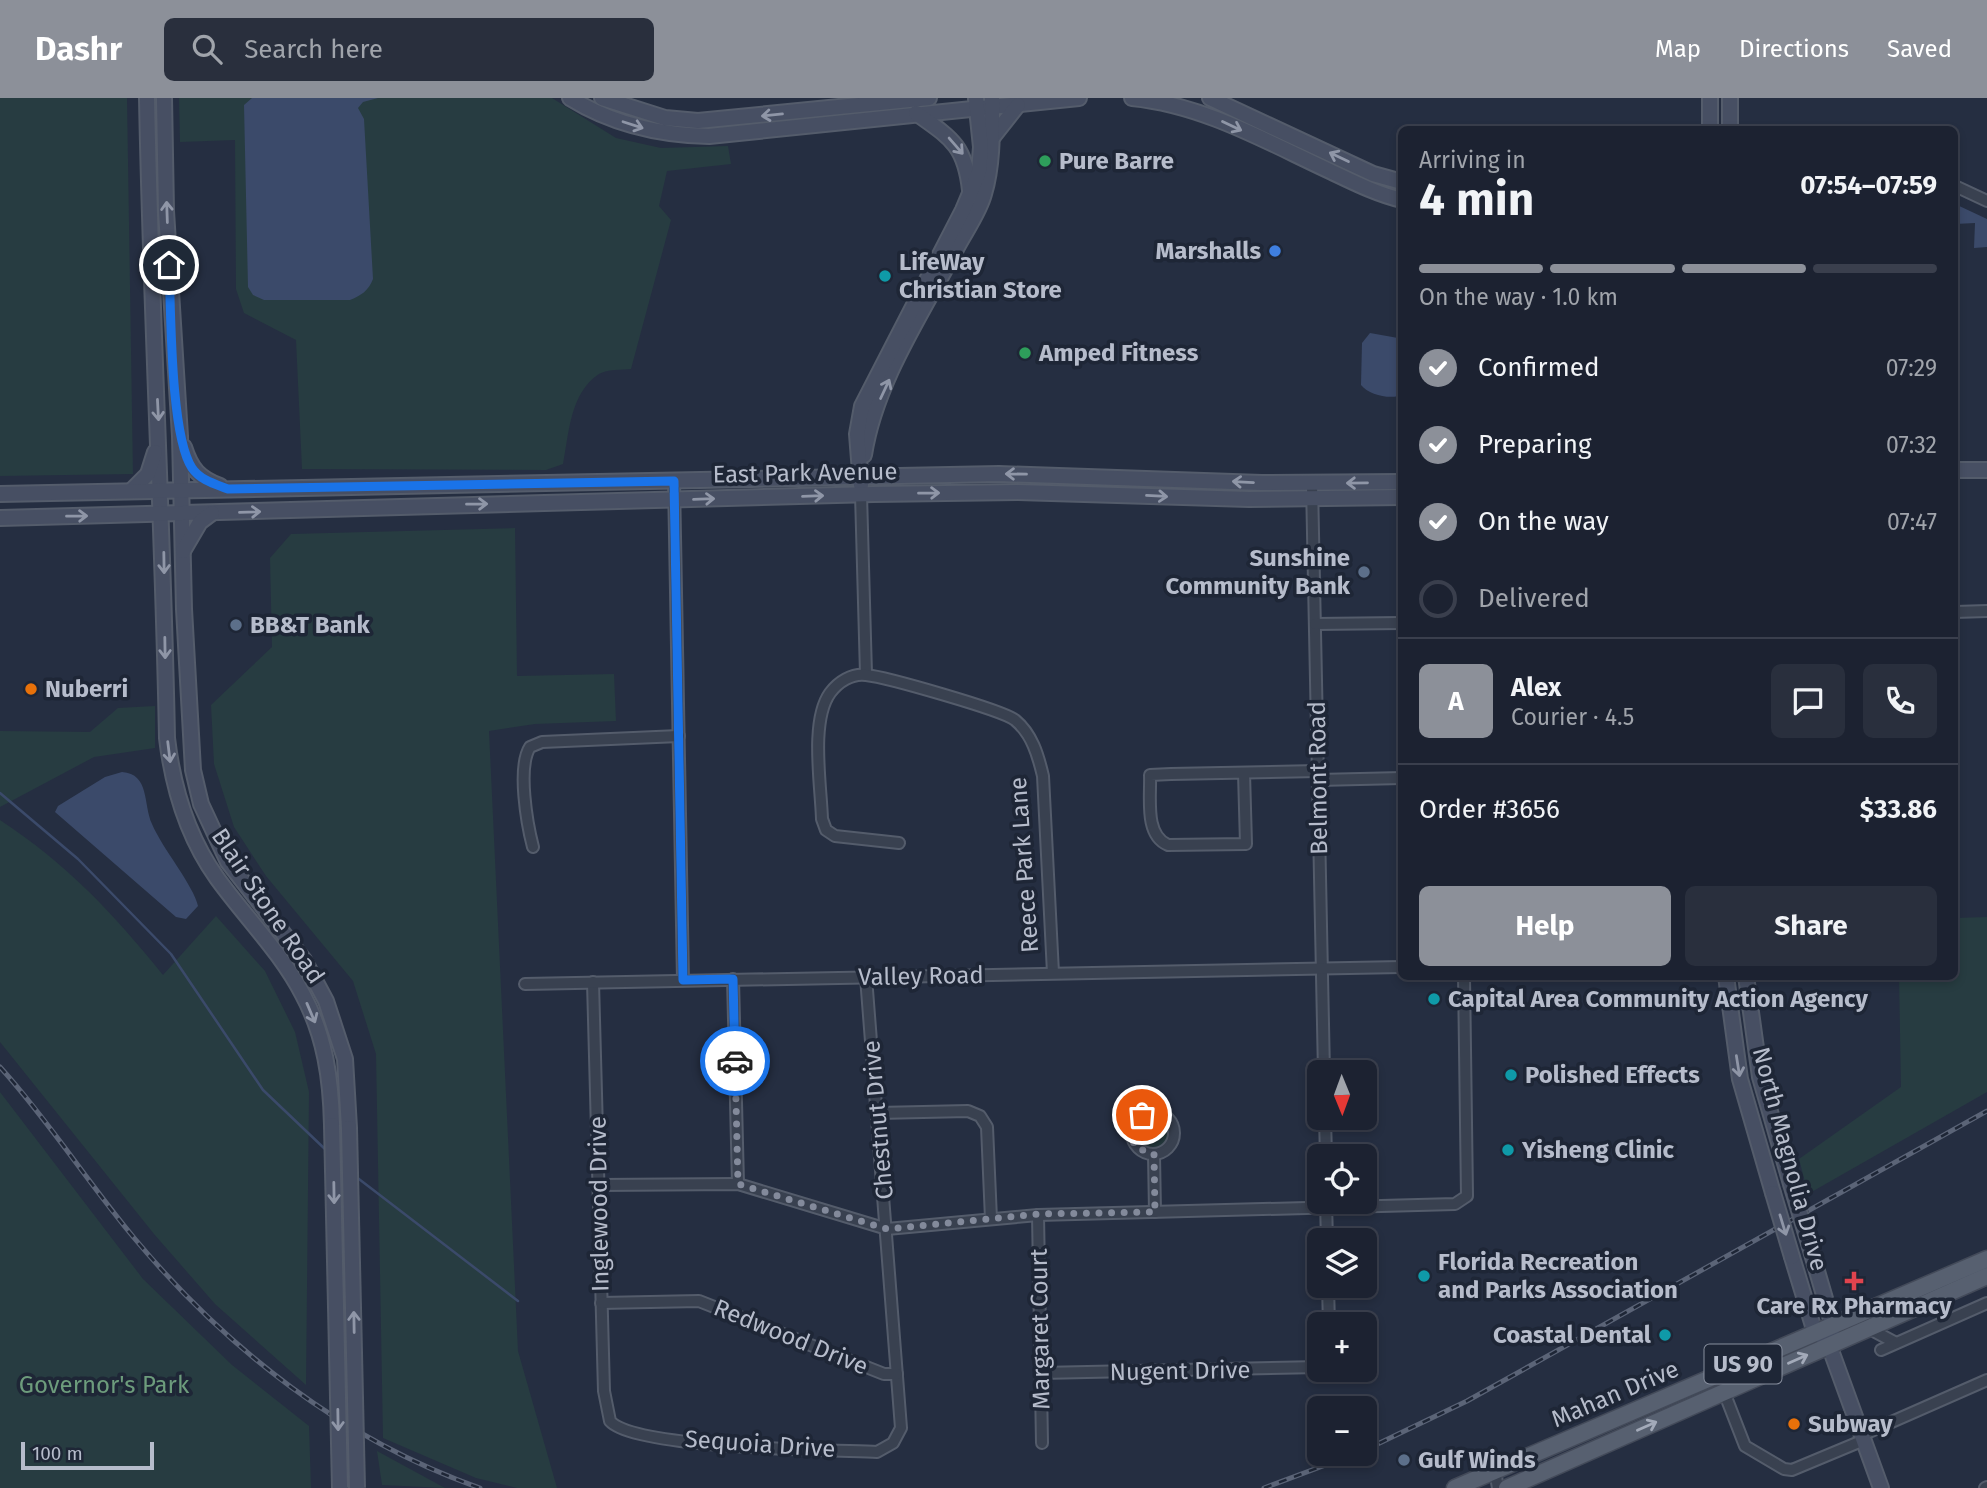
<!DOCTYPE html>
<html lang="en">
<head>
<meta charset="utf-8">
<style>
	body { margin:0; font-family:"Fira Sans",sans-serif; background:#292f3d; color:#f1f3f6; height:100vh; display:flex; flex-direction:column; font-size:26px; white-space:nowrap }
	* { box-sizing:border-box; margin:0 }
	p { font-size:23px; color:#a0a4ab }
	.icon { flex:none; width:38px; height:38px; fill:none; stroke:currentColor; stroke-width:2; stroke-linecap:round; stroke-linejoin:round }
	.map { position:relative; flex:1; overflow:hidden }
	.details { position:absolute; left:1398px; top:28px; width:560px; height:854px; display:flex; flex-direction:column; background:#1c2231; border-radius:10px; box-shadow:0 4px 10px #0003,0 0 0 2px #3a3f4d }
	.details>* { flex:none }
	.needle { width:46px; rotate:179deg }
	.tools { position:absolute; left:1307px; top:962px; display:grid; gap:14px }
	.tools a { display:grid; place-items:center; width:70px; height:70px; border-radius:10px; background:#1c2231; box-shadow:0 4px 10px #0003,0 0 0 2px #3a3f4d; font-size:35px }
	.scale { position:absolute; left:21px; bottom:18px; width:133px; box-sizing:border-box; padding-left:7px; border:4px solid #b6bccb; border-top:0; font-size:19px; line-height:24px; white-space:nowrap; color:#b6bccb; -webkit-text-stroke:5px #1e2636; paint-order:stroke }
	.pin { position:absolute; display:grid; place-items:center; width:60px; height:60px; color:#fff; margin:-30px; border:4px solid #fff; border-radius:50%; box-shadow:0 2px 7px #0007 }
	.courier { position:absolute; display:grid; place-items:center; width:70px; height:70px; margin:-35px; border:5px solid #1a73e8; border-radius:50%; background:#fff; color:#222; box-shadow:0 2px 9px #0007 }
	.head em { font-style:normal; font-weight:700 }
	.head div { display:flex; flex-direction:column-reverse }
	.head { display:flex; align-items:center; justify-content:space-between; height:119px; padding:0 21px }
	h1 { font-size:46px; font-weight:700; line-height:52px }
	.bar { display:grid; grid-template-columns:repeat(4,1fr); gap:10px 7px; align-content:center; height:84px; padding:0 21px }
	.bar i { height:9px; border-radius:5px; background:#3a3f4d }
	.bar .on { background:#8c9099 }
	.bar p { grid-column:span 4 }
	.line { display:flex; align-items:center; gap:18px; padding:0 21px; border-top:2px solid #3a3f4d }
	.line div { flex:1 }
	.round { display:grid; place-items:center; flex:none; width:74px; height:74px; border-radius:10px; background:#292f3d }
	ol { padding:0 21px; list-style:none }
	li { display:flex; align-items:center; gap:21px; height:77px }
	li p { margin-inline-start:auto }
	li .icon { padding:7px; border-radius:50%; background:#8c9099; color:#fff; stroke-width:4 }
	li:last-child { color:#a0a4ab }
	li i { width:38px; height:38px; border:4px solid #3a3f4d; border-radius:50% }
	.button { display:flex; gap:14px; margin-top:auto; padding:14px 21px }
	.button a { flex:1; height:80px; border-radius:10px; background:#8c9099; color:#fff; font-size:28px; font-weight:700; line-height:80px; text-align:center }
	.button a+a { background:#292f3d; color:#f1f3f6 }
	header { display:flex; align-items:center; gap:42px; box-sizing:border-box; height:98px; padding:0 35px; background:#8c9099; color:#fff }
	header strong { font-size:33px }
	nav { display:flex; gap:38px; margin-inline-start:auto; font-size:24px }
	.search { width:490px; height:63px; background:#292f3d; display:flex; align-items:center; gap:18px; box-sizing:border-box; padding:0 24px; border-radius:10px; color:#a0a4ab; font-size:26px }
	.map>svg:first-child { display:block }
	.green { fill:#273c41 }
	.water { fill:#3b4a6a }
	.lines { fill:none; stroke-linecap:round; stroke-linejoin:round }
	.stream { stroke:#3b4a6a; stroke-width:2.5 }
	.street-casing { stroke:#545c6b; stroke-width:14 }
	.secondary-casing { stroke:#545c6b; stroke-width:18 }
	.primary-casing { stroke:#434a59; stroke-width:19 }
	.street { stroke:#394150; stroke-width:10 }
	.secondary { stroke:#474f63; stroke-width:14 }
	.primary { stroke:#576070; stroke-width:16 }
	.rail-casing { stroke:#5b6477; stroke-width:5 }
	.rail { stroke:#1e2636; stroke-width:2.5; stroke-dasharray:8; stroke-linecap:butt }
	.secondary-bridge-casing { stroke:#545c6b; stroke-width:18; stroke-linecap:butt }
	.secondary-bridge { stroke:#474f63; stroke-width:14 }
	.oneway { stroke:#8f96a7 }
	.oneway2 { stroke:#a3aab9 }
	.done { stroke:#838a9b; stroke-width:7; stroke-dasharray:0 12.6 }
	.route { stroke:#1a73e8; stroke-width:9 }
	.leisure-dot { fill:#2e9e5b; stroke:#1e2636; stroke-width:2.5 }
	.shop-dot { fill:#3f7fe0; stroke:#1e2636; stroke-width:2.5 }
	.culture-dot { fill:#0f9aa8; stroke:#1e2636; stroke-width:2.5 }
	.service-dot { fill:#5c6f8a; stroke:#1e2636; stroke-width:2.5 }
	.food-dot { fill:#e8710a; stroke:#1e2636; stroke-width:2.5 }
	.health-dot { fill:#e0444e; stroke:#1e2636; stroke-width:2.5 }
	.labels { text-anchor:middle; stroke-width:7; stroke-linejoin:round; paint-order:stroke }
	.shield { fill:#1e2636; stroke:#888f9e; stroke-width:2 }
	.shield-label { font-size:23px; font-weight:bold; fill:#b6bccb }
	.poi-label { font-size:24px; font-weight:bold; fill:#b6bccb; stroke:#1e2636; text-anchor:start }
	.street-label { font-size:24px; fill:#b6bccb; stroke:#1e2636 }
	.park-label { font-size:24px; fill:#6d9c7c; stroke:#1e2636 }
</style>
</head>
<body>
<header>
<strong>Dashr</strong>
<div class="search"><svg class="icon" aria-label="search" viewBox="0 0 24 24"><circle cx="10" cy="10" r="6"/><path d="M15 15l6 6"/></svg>Search here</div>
<nav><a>Map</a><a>Directions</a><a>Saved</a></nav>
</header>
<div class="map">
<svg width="1987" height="1390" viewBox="0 0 1987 1390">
	<rect width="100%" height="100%" fill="#252e41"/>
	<!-- green -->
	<g class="green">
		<path d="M0 0H127L133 376 0 378Z"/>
		<path d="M179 0H552L616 40 661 50 728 48 731 66 667 73 659 108 671 122 631 271C622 272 607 271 599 276 570 295 569 335 563 366L546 372 302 371 296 242 244 215 236 191 235 42 180 44Z"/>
		<path d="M515 430 517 578 614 576 616 623 535 626 489 633 518 1253 557 1390H517L476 1380 383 1340 376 956 353 883 266 778 234 729 214 666 211 607 272 549 270 460 291 436Z"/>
		<path d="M155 608V650L94 659 0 709V633L90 634 118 610Z"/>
		<path d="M0 722C68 767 112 814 163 877L216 818 265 873 295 934 309 994 306 1287 215 1206 154 1136 0 944Z"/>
		<path d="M1987 819V994L1808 1096 1799 1061 1901 989 1899 879 1955 878V820Z"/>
		<path d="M0 994 143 1181 232 1267 309 1328 311 1390H0Z"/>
		<circle cx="1154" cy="1036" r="17"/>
		<path d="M377 1353 445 1390 382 1387Z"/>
	</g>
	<!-- water -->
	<g class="water">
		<path d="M252 0H378L363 4 358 10 364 21 373 181C368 193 362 197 350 202H264L253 197 248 189 244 7Z"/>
		<path d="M1955 106 1987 121V149L1974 150 1975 125 1955 126Z"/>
		<path d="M1370 235 1398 240V298C1387 301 1368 296 1361 287L1362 245Z"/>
		<path d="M122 674C150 676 143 706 152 726 162 750 194 788 198 808L186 821 176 819 55 714 58 708 105 679Z"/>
	</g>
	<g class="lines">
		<!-- stream -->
		<g class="stream">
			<path d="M0 695 78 761 171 856 263 992 326 1052"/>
			<path d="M355 1078 518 1203"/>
		</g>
		<defs>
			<g id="street">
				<path d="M1955 88 1987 103"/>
				<path d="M674 383 683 882"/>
				<path d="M1312 386 1324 975"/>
				<path d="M861 396 866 576"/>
				<path d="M1955 514 1987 513"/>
				<path d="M1315 526 1402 525"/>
				<path d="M1244 675 1246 746 1168 747C1144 737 1151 699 1150 677L1171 676 1318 673"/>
				<path d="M1318 682 1402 680"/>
				<path d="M899 745 835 738 826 732 822 721C821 687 810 623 830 595 838 584 852 575 866 577 886 579 1002 612 1015 622 1032 636 1038 657 1043 678L1053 875"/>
				<path d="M533 749C527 726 517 669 530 649L542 644 679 638"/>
				<path d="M733 881 738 1086"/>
				<path d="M593 884 604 1293 610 1323C634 1351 833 1352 877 1354L893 1345 901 1330 866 879"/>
				<path d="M525 886 1402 869"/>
				<circle cx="1153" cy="1035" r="21"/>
				<path d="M878 1015 968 1013 980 1018 987 1029 991 1121"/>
				<path d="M1325 1020 1326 1059"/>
				<path d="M1154 1057 1155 1114"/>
				<path d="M598 1087 738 1086 887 1131 1038 1117 1455 1106 1467 1098 1464 878"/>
				<path d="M1326 1104 1327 1143"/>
				<path d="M1038 1117 1042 1345"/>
				<path d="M1328 1188 1329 1227"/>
				<path d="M601 1205 699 1203 884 1276H897"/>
				<path d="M1868 1230 1896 1245"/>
				<path d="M1881 1252 1987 1205"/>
				<path d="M1041 1275 1320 1269"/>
				<path d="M1724 1294 1745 1348 1784 1371 1792 1372 1864 1342"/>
				<path d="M1862 1337 1987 1282"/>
				<path d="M1495 1373 1498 1390"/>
				<path d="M1985 1390 1987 1389"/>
			</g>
			<g id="secondary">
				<path d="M147 0C151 214 163 427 167 640 173 691 187 738 217 780 245 819 281 854 303 897 325 938 331 981 332 1027"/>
				<path d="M164 0 166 113 180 338 184 511 193 672 201 706 228 764 304 862 326 903 345 961 349 1030"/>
				<path d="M570 0C612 26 660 37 709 38L1079 0"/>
				<path d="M602 0 665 20 698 23 929 0"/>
				<path d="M1132 0C1204 7 1267 44 1332 74 1355 85 1377 96 1402 102"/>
				<path d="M1210 0 1373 76 1402 84"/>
				<path d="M1710 0V32"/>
				<path d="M1730 0V32"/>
				<path d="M916 15C951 40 965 47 970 92"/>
				<path d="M992 40 1018 7"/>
				<path d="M184 349C191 371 199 380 220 388"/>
				<path d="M864 357C875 285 921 217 955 153 964 135 979 115 984 96 993 66 992 31 992 0"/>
				<path d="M1955 372H1987"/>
				<path d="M861 387 857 336 862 308 963 112 979 74 981 49 976 1"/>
				<path d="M131 393 148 376 155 354"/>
				<path d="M0 396 999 376 1262 385 1402 384"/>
				<path d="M0 420 874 396 1018 394 1249 401 1402 399"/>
				<path d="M183 453 200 424 212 415"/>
				<path d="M1726 878 1740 981 1773 1095"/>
				<path d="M1746 878 1760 979 1791 1086"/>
				<path d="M1810 1149 1833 1228 1829 1247"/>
				<path d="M1792 1159 1813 1228 1829 1247 1881 1390"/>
			</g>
			<g id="primary">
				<path d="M1455 1390 1987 1161"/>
				<path d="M1507 1390 1987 1178"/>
			</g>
		</defs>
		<!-- street casing -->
		<use href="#street" class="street-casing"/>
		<!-- secondary casing -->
		<use href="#secondary" class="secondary-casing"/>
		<!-- primary casing -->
		<use href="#primary" class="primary-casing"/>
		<!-- street -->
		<use href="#street" class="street"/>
		<!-- secondary -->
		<use href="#secondary" class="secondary"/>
		<!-- primary -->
		<use href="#primary" class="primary"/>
		<defs>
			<g id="rail">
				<path d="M0 969C49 1023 88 1085 135 1141 227 1251 343 1342 480 1390"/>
				<path d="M1365 1352 1467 1303 1987 1013"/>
				<path d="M1264 1390 1355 1356"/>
			</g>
		</defs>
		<!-- rail casing -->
		<use href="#rail" class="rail-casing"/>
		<!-- rail -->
		<use href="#rail" class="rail"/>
		<defs>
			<g id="secondary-bridge">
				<path d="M332 1027 340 1390"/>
				<path d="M349 1030 357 1390"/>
				<path d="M1791 1086 1810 1149"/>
				<path d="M1773 1095 1792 1159"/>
			</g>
		</defs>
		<!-- secondary-bridge casing -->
		<use href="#secondary-bridge" class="secondary-bridge-casing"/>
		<!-- secondary-bridge -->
		<use href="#secondary-bridge" class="secondary-bridge"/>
	</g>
	<!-- one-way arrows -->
	<defs><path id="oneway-shaft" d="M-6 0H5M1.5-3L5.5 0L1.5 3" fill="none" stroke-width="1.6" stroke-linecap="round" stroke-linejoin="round" transform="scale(1.75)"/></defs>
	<g class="oneway">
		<use href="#oneway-shaft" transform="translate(772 17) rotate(174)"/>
		<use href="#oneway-shaft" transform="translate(633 27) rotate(18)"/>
		<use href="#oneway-shaft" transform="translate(1232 28) rotate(25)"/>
		<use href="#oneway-shaft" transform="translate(956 48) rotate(49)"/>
		<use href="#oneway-shaft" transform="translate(1339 59) rotate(-154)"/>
		<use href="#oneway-shaft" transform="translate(167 114) rotate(-92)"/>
		<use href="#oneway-shaft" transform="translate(885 291) rotate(-65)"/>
		<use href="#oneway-shaft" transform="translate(158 312) rotate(87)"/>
		<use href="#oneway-shaft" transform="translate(1016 376) rotate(-179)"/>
		<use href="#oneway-shaft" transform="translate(1243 384) rotate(-177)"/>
		<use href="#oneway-shaft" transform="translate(1357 385) rotate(179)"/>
		<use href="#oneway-shaft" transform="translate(929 395) rotate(-1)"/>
		<use href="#oneway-shaft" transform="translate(813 398) rotate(-2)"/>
		<use href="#oneway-shaft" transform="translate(1157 398) rotate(3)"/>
		<use href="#oneway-shaft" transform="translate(704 401) rotate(-2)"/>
		<use href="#oneway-shaft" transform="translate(477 406) rotate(-1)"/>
		<use href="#oneway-shaft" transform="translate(250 414) rotate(-2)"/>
		<use href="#oneway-shaft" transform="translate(77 418) rotate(-1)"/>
		<use href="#oneway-shaft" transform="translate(164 465) rotate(89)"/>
		<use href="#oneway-shaft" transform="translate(165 550) rotate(89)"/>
		<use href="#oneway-shaft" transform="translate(169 654) rotate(83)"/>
		<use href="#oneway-shaft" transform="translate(311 915) rotate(67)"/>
		<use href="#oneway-shaft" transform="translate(1738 968) rotate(81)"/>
		<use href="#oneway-shaft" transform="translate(334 1095) rotate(89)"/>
		<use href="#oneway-shaft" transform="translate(1783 1127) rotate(73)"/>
		<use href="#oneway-shaft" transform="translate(354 1224) rotate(-91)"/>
		<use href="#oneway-shaft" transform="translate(338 1322) rotate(89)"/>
	</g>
	<g class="oneway2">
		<use href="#oneway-shaft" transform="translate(1798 1261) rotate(-24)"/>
		<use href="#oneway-shaft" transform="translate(1647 1328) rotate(-24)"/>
	</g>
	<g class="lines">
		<!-- done -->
		<path class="done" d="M735 963 738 1086 887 1131 1038 1116 1155 1114 1154 1056 1137 1050C1128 1038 1130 1026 1142 1017"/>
		<!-- route -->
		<path class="route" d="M169 167C171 210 170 337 192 370 200 382 215 386 228 391L674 383 683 882 733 881 735 963"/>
	</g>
	<!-- markers -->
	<g class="leisure-dot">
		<circle cx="1045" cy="63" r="7"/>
		<circle cx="1025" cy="255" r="7"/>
	</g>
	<circle class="shop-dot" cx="1275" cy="153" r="7"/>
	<g class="culture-dot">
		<circle cx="885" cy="178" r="7"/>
		<circle cx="1434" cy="901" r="7"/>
		<circle cx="1511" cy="977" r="7"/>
		<circle cx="1508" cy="1052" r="7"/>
		<circle cx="1424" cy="1178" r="7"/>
		<circle cx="1665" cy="1237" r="7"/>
	</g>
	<g class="service-dot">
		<circle cx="1364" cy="474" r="7"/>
		<circle cx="236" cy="527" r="7"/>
		<circle cx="1404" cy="1362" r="7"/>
	</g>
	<g class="food-dot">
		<circle cx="31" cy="591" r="7"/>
		<circle cx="1794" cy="1326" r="7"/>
	</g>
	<path class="health-dot" d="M1850.5 1172.5h7v7h7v7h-7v7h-7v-7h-7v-7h7z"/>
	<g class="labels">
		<!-- shield labels -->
		<rect class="shield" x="1704.5" y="1246.5" width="77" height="39" rx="5"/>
		<g class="shield-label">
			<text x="1743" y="1274">US 90</text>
		</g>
		<!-- poi labels -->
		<g class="poi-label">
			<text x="1059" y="71">Pure Barre</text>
			<text x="1261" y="161" text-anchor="end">Marshalls</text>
			<text x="899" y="172">LifeWay<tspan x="899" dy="28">Christian Store</tspan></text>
			<text x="1039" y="263">Amped Fitness</text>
			<text x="1350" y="468" text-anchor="end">Sunshine<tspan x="1350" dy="28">Community Bank</tspan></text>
			<text x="250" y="535">BB&amp;T Bank</text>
			<text x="45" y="599">Nuberri</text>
			<text x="1448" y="909">Capital Area Community Action Agency</text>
			<text x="1525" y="985">Polished Effects</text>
			<text x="1522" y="1060">Yisheng Clinic</text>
			<text x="1438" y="1172">Florida Recreation<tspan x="1438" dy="28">and Parks Association</tspan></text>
			<text x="1854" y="1216" text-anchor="middle">Care Rx Pharmacy</text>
			<text x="1651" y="1245" text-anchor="end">Coastal Dental</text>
			<text x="1808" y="1334">Subway</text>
			<text x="1418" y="1370">Gulf Winds</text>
		</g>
		<!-- street labels -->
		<g class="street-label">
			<text transform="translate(805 375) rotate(-1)" y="8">East Park Avenue</text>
			<text transform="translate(1318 680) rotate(-91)" y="8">Belmont Road</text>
			<text transform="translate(1024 767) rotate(-94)" y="8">Reece Park Lane</text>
			<text transform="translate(268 808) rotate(56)" y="8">Blair Stone Road</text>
			<text transform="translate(921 878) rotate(-1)" y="8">Valley Road</text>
			<text transform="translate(878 1022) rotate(-95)" y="8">Chestnut Drive</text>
			<text transform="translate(1790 1061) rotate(75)" y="8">North Magnolia Drive</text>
			<text transform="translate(599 1106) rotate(-91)" y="8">Inglewood Drive</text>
			<text transform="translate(1040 1231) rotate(-91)" y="8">Margaret Court</text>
			<text transform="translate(791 1239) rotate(22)" y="8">Redwood Drive</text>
			<text transform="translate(1180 1273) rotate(-1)" y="8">Nugent Drive</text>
			<text transform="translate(1615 1296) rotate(-23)" y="8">Mahan Drive</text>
			<text transform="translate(760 1346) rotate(4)" y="8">Sequoia Drive</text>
		</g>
		<!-- park labels -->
		<g class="park-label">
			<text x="104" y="1295">Governor's Park</text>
		</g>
	</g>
</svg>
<div class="tools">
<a><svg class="needle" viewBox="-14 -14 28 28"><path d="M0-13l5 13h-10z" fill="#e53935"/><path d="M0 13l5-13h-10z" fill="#a0a4ab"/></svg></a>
<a><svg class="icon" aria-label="locate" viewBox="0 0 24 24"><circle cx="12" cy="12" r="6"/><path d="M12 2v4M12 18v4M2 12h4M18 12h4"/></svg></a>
<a><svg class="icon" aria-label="layers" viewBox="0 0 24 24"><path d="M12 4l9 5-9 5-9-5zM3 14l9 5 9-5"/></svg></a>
<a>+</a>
<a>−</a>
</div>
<div class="scale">100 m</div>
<div class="pin" style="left:1142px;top:1017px;background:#ea580c"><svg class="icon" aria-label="bag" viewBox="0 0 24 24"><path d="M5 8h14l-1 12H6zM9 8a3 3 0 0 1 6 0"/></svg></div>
<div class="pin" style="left:169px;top:167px;background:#1f2937"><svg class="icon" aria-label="home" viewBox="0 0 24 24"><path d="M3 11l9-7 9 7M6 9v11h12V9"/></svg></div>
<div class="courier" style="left:735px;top:963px"><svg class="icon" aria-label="car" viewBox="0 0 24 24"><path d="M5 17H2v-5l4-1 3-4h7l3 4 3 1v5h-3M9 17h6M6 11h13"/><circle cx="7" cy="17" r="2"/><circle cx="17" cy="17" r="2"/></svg></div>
<section class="details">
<div class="head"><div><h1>4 min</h1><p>Arriving in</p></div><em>07:54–07:59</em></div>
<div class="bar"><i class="on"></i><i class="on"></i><i class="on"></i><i></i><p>On the way · 1.0 km</p></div>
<ol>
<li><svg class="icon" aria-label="check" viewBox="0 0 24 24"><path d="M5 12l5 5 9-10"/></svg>Confirmed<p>07:29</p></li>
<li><svg class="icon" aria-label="check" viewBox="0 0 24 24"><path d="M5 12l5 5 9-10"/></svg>Preparing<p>07:32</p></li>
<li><svg class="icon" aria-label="check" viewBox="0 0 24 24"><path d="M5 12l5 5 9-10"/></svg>On the way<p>07:47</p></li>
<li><i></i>Delivered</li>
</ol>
<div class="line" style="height:126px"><b class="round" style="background:#8c9099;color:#fff">A</b><div><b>Alex</b><p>Courier · 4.5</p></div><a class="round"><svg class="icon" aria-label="chat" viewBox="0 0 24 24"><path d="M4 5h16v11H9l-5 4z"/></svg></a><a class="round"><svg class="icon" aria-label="phone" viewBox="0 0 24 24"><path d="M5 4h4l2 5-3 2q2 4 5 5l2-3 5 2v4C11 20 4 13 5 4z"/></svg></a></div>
<div class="line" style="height:91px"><div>Order #3656</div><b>$33.86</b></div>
<div class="button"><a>Help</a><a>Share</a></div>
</section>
</div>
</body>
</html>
